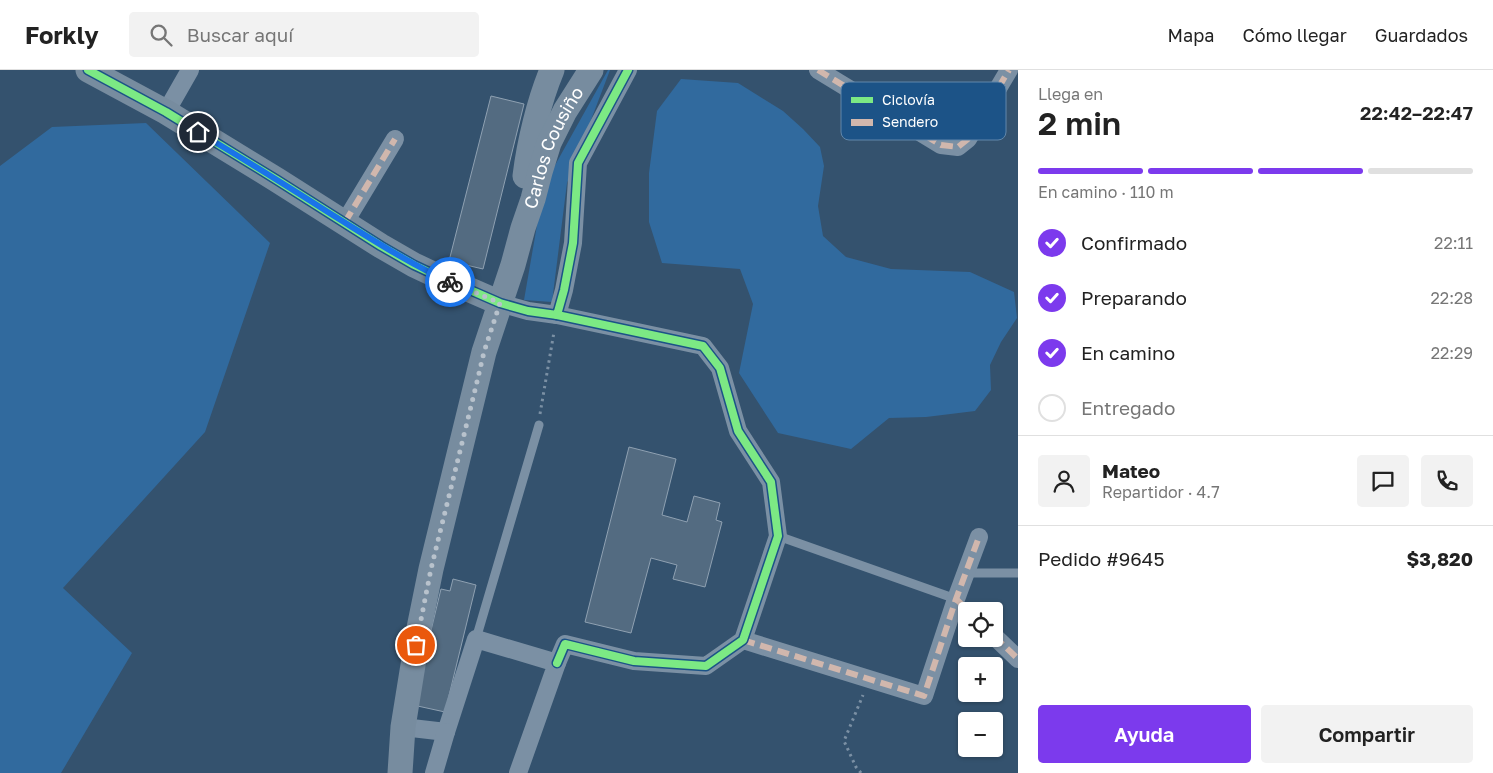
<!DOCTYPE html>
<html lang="es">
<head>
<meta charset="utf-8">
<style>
	body { margin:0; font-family:"Golos Text",sans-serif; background:#f2f2f2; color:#222; height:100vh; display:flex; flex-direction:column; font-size:19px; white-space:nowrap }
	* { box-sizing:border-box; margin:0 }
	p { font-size:16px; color:#767676 }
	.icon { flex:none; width:28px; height:28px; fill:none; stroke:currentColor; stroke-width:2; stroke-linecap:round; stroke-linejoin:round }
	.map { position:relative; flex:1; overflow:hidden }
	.drawer { display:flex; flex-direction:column; background:#fff; width:475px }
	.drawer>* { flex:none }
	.fabs { position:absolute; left:958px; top:532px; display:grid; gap:10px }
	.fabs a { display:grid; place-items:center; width:45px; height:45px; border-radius:5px; background:#fff; box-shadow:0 1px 4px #0004; font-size:25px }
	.pin { position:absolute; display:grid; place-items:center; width:42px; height:42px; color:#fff; margin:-21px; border:2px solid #fff; border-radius:50%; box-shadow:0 1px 5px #0007 }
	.courier { position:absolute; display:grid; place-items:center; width:50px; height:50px; margin:-25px; border:4px solid #1a73e8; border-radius:50%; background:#fff; color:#222; box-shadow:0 1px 6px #0007 }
	.headline em { font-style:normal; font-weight:600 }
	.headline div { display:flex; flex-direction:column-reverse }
	.headline { display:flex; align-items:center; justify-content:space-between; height:85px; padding:0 20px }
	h1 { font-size:32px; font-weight:600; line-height:38px }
	.bar { display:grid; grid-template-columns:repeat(4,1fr); gap:8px 5px; align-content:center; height:60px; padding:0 20px }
	.bar i { height:6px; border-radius:4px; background:#e0e0e0 }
	.bar .on { background:#7c3aed }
	.bar p { grid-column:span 4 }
	.line { display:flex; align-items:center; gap:12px; padding:0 20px; border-top:1px solid #e0e0e0 }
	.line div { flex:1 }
	.round { display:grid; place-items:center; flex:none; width:52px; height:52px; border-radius:5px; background:#f2f2f2 }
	ol { padding:0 20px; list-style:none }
	li { display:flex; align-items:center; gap:15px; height:55px }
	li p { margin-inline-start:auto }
	li .icon { padding:5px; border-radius:50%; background:#7c3aed; color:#fff; stroke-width:4 }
	li:last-child { color:#767676 }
	li i { width:28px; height:28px; border:2px solid #e0e0e0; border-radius:50% }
	.cta { display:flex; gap:10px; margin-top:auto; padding:10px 20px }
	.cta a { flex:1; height:58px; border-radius:5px; background:#7c3aed; color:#fff; font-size:20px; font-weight:600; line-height:58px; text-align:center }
	.cta a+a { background:#f2f2f2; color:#222 }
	header { display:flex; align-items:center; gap:30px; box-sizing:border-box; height:70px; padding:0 25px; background:#fff; border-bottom:1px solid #e0e0e0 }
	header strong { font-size:24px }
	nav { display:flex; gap:28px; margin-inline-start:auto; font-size:18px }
	.search { width:350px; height:45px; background:#f2f2f2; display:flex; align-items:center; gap:12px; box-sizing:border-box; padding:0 18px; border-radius:5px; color:#767676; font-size:19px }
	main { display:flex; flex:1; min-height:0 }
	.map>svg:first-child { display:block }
	.green { fill:#316a9e }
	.building { fill:#536b81; stroke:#8fa1b2 }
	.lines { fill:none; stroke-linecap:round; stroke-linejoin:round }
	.path { stroke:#7b90a4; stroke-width:3; stroke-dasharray:2.5 4; stroke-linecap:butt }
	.lane { stroke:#7b90a4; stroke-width:9 }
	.street { stroke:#7b90a4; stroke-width:18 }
	.secondary { stroke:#778c9f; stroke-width:25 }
	.quiet { stroke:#d1b7ad; stroke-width:6; stroke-dasharray:12 6; stroke-linecap:butt }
	.cycleway-casing { stroke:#1c5387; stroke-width:11 }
	.cycleway { stroke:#7ce984; stroke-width:8 }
	.done { stroke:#b8c2cc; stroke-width:5; stroke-dasharray:0 9 }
	.route { stroke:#1a73e8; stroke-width:6 }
	.labels { text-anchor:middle; stroke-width:4; stroke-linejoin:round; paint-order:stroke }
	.street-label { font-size:18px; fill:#fff; stroke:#1c5387 }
	.key { fill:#1c5387; stroke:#6087ab; stroke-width:1 }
	.key-label { font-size:14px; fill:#fff }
</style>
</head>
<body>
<header>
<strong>Forkly</strong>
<div class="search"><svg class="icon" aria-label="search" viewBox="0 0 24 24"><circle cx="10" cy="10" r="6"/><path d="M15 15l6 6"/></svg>Buscar aquí</div>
<nav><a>Mapa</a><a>Cómo llegar</a><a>Guardados</a></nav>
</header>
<main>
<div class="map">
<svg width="1018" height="703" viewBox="0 0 1018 703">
	<rect width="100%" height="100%" fill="#34526e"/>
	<!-- green -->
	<g class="green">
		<path d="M608 0H610L567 113 552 232 524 230 544 115Z"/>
		<path d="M681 9 738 13 783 41 803 59 820 77 824 96 818 136 823 166 846 187 891 199 970 202 1014 222 1017 248 1001 272 990 295 991 320 975 341 926 347 889 348 851 379 778 363 739 303 753 234 740 199 662 193 649 152V103L657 41Z"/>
		<path d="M146 53 270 173 205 362 63 518 132 583 61 703H0V96L52 57Z"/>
	</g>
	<!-- building -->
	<g class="building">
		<path d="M491 26 524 34 483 199 449 191Z"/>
		<path d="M629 377 676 389 662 445 687 452 694 426 720 433 716 450 722 452 705 517 673 509 677 495 651 488 631 563 585 552Z"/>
		<path d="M453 509 476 515 445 642 413 635 441 519 450 521Z"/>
	</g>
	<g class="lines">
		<!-- path -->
		<g class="path">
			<path d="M540 344 554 262"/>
			<path d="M861 703 856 697 844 671 863 625"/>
		</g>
		<!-- lane -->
		<g class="lane">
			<path d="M778 466 956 529"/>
			<path d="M967 503H1018"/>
			<path d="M476 569 539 355"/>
		</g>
		<!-- street -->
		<g class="street">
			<path d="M818 0 941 75 958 77 968 69 1009 0"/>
			<path d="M166 42 190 0"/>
			<path d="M345 152 395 69"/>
			<path d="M500 233 528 241 557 245 564 220 573 173 578 93 628 0"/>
			<path d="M994 566 1018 589"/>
			<path d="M743 570 924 626 956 529 979 467"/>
			<path d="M557 593 565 574 634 591 706 596 743 570 778 466 771 412 738 361 720 298 703 276 557 245"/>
			<path d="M403 657 446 662 476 569 557 593 518 703"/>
			<path d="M434 703 446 662"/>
		</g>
		<!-- secondary -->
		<g class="secondary">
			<path d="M88 0 166 42 277 110 381 176 414 195 431 203 500 233"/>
			<path d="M525 106C529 73 539 31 552 0"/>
			<path id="s1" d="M400 703 403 657 419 558 431 499 484 282 513 195 523 158 533 129 540 102 549 73 565 41 591 0"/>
		</g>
		<!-- quiet -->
		<g class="quiet">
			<path d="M818 0 941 75 958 77 968 69 1009 0"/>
			<path d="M345 152 395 69"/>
			<path d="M956 529 969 541"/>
			<path d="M994 566 1018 589"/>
			<path d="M743 570 924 626 956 529 979 467"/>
		</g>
		<defs>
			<g id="cycleway">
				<path d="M88 0 166 42 277 110 381 176 414 195 431 203 500 233 528 241 557 245 564 220 573 173 578 93 628 0"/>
				<path d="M557 593 565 574 634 591 706 596 743 570 778 466 771 412 738 361 720 298 703 276 557 245"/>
			</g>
		</defs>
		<!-- cycleway casing -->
		<use href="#cycleway" class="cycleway-casing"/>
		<!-- cycleway -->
		<use href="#cycleway" class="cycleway"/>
	</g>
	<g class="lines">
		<!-- done -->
		<path class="done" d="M416 575 431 499 476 316 484 282 500 233 450 212"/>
		<!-- route -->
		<path class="route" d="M198 62C242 88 287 116 331 144 370 168 408 193 450 212"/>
	</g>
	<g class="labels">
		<!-- street labels -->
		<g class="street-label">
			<text dy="6" stroke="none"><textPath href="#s1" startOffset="646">Carlos Cousiño</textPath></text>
		</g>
	</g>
	<!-- legend -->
	<rect x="841" y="12" width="165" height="58" rx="8" class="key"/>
	<rect x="851" y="27" width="22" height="6" fill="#7ce984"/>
	<rect x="851" y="49" width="22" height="7" fill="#d1b7ad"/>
	<g class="key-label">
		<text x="882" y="35">Ciclovía</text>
		<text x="882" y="57">Sendero</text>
	</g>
</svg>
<div class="fabs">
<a><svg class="icon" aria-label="locate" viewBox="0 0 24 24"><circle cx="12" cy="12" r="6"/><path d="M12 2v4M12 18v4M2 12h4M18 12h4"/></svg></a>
<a>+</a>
<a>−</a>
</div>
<div class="pin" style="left:416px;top:575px;background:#ea580c"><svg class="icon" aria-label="bag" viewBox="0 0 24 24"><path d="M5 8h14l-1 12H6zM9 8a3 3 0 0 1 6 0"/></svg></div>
<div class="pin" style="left:198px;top:62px;background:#1f2937"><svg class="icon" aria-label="home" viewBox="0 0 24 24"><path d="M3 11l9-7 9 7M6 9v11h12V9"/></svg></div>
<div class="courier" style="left:450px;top:212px"><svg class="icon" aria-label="bike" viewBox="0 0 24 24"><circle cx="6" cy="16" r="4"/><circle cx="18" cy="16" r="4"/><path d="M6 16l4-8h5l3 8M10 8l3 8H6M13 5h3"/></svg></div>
</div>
<section class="drawer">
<div class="headline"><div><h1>2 min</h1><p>Llega en</p></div><em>22:42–22:47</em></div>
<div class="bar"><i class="on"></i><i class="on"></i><i class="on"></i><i></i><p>En camino · 110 m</p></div>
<ol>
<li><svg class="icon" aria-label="check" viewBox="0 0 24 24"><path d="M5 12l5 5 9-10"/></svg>Confirmado<p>22:11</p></li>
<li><svg class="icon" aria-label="check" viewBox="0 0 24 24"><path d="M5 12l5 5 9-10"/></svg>Preparando<p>22:28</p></li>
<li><svg class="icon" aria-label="check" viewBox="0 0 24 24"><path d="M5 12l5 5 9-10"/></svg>En camino<p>22:29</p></li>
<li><i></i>Entregado</li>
</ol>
<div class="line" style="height:90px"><a class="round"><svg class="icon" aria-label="person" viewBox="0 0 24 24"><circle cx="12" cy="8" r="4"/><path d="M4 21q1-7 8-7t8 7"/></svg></a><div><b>Mateo</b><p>Repartidor · 4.7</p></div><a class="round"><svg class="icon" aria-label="chat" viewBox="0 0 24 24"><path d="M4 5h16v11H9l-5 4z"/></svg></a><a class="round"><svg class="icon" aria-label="phone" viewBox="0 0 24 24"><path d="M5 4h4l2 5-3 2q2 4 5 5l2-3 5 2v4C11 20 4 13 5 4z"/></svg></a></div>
<div class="line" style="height:65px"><div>Pedido #9645</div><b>$3,820</b></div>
<div class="cta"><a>Ayuda</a><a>Compartir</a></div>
</section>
</main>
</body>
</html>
